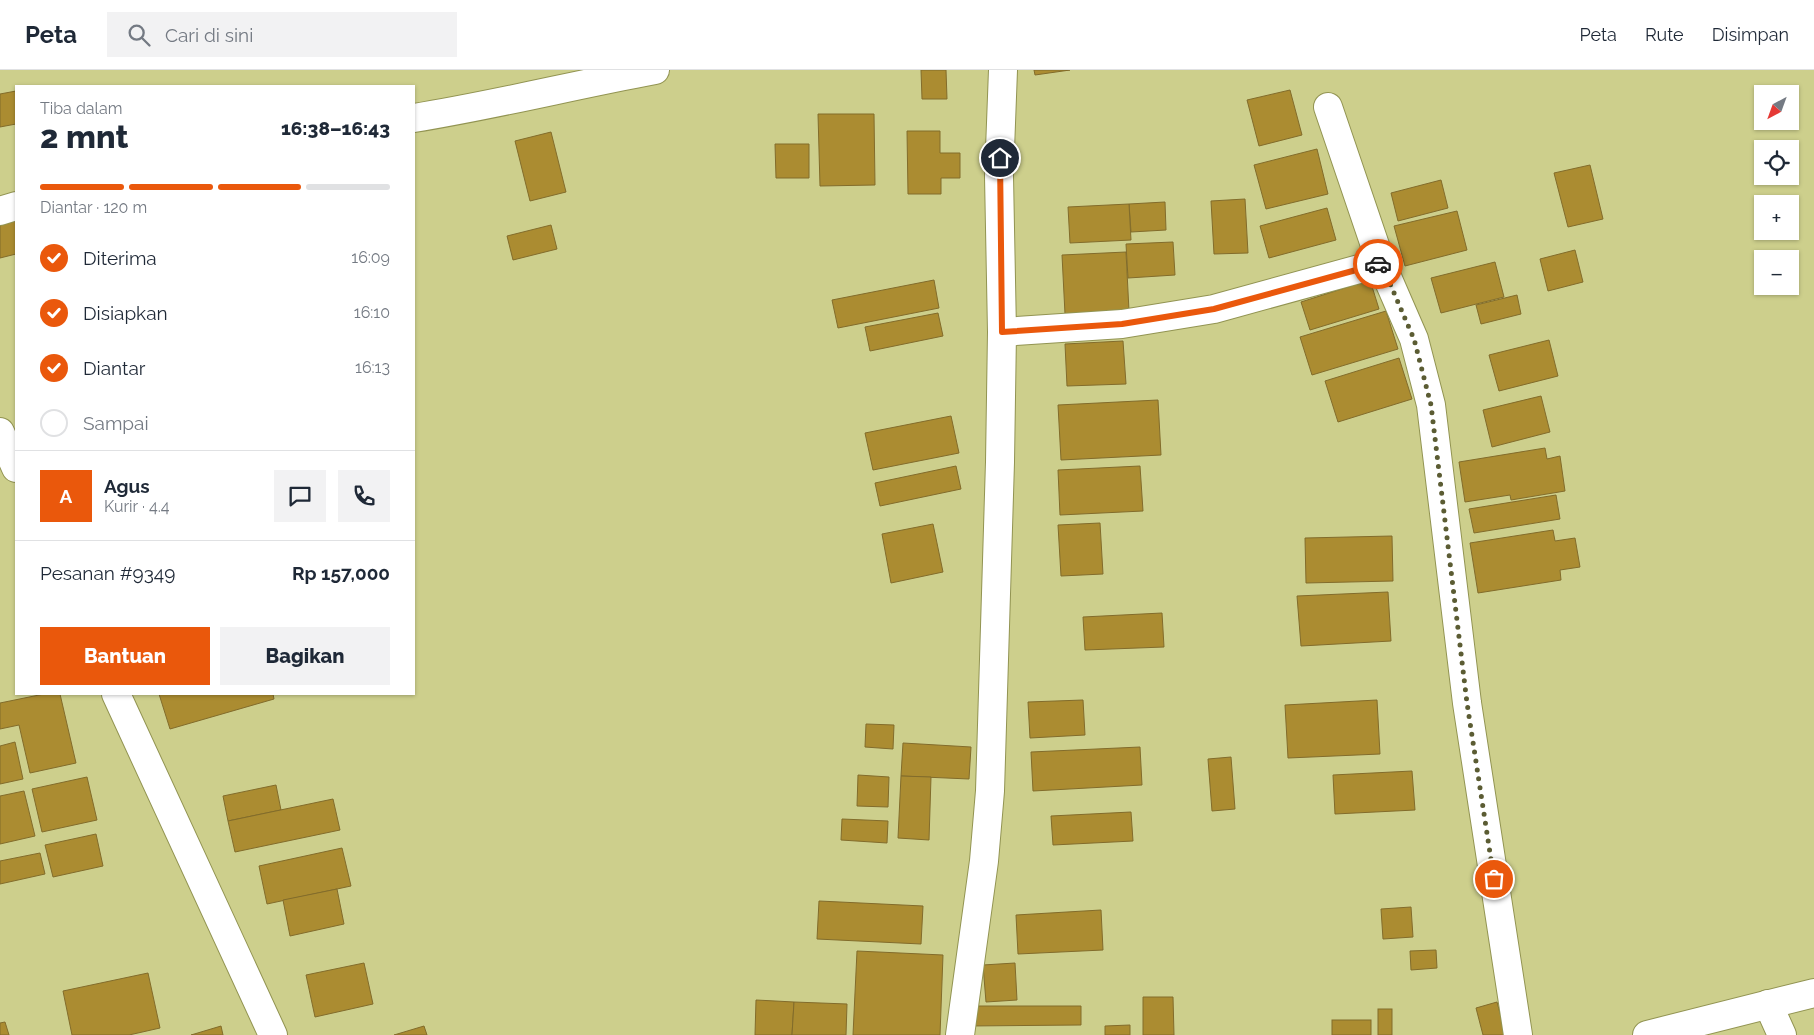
<!DOCTYPE html>
<html lang="id">
<head>
<meta charset="utf-8">
<style>
	body { margin:0; font-family:Raleway,sans-serif; background:#f2f2f3; color:#1f2937; height:100vh; display:flex; flex-direction:column; font-size:19px; white-space:nowrap }
	* { box-sizing:border-box; margin:0 }
	p { font-size:16px; color:#747a83 }
	.icon { flex:none; width:28px; height:28px; fill:none; stroke:currentColor; stroke-width:2; stroke-linecap:round; stroke-linejoin:round }
	.map { position:relative; flex:1; overflow:hidden }
	.details { position:absolute; left:15px; top:15px; width:400px; height:610px; display:flex; flex-direction:column; background:#fff; border-radius:0px; box-shadow:0 1px 4px #0004 }
	.details>* { flex:none }
	.needle { width:32px; rotate:221deg }
	.buttons { position:absolute; left:1754px; top:15px; display:grid; gap:10px }
	.buttons a { display:grid; place-items:center; width:45px; height:45px; border-radius:0px; background:#fff; box-shadow:0 1px 4px #0004; font-size:25px }
	.pin { position:absolute; display:grid; place-items:center; width:42px; height:42px; color:#fff; margin:-21px; border:2px solid #fff; border-radius:50%; box-shadow:0 1px 5px #0007 }
	.courier { position:absolute; display:grid; place-items:center; width:50px; height:50px; margin:-25px; border:4px solid #ea580c; border-radius:50%; background:#fff; color:#222; box-shadow:0 1px 6px #0007 }
	.summary em { font-style:normal; font-weight:800 }
	.summary div { display:flex; flex-direction:column-reverse }
	.summary { display:flex; align-items:center; justify-content:space-between; height:85px; padding:0 25px }
	h1 { font-size:32px; font-weight:800; line-height:38px }
	.bar { display:grid; grid-template-columns:repeat(4,1fr); gap:8px 5px; align-content:center; height:60px; padding:0 25px }
	.bar i { height:6px; border-radius:4px; background:#e0e1e3 }
	.bar .current { background:#ea580c }
	.bar p { grid-column:span 4 }
	.line { display:flex; align-items:center; gap:12px; padding:0 25px; border-top:1px solid #e0e1e3 }
	.line div { flex:1 }
	.round { display:grid; place-items:center; flex:none; width:52px; height:52px; border-radius:0px; background:#f2f2f3 }
	ol { padding:0 25px; list-style:none }
	li { display:flex; align-items:center; gap:15px; height:55px }
	li p { margin-inline-start:auto }
	li .icon { padding:5px; border-radius:50%; background:#ea580c; color:#fff; stroke-width:4 }
	li:last-child { color:#747a83 }
	li i { width:28px; height:28px; border:2px solid #e0e1e3; border-radius:50% }
	.button { display:flex; gap:10px; margin-top:auto; padding:10px 25px }
	.button a { flex:1; height:58px; border-radius:0px; background:#ea580c; color:#fff; font-size:20px; font-weight:800; line-height:58px; text-align:center }
	.button a+a { background:#f2f2f3; color:#1f2937 }
	header { display:flex; align-items:center; gap:30px; box-sizing:border-box; height:70px; padding:0 25px; background:#fff; border-bottom:1px solid #e0e1e3 }
	header strong { font-size:24px }
	nav { display:flex; gap:28px; margin-inline-start:auto; font-size:18px }
	.search { width:350px; height:45px; background:#f2f2f3; display:flex; align-items:center; gap:12px; box-sizing:border-box; padding:0 18px; border-radius:0px; color:#747a83; font-size:19px }
	.map>svg:first-child { display:block }
	.building { fill:#ab8c31; stroke:#826c2b }
	.lines { fill:none; stroke-linecap:round; stroke-linejoin:round }
	.minor-casing { stroke:#929452; stroke-width:30 }
	.tertiary-casing { stroke:#929452; stroke-width:30 }
	.minor { stroke:#fff; stroke-width:28 }
	.tertiary { stroke:#fff; stroke-width:28 }
	.done { stroke:#5b5c33; stroke-width:5; stroke-dasharray:0 9 }
	.route { stroke:#ea580c; stroke-width:6 }
</style>
</head>
<body>
<header>
<strong>Peta</strong>
<div class="search"><svg class="icon" aria-label="search" viewBox="0 0 24 24"><circle cx="10" cy="10" r="6"/><path d="M15 15l6 6"/></svg>Cari di sini</div>
<nav><a>Peta</a><a>Rute</a><a>Disimpan</a></nav>
</header>
<div class="map">
<svg width="1814" height="965" viewBox="0 0 1814 965">
	<rect width="100%" height="100%" fill="#cdcf8c"/>
	<!-- building -->
	<g class="building">
		<path d="M921 0H946L947 29H922Z"/>
		<path d="M1034 0H1070L1035 5Z"/>
		<path d="M1290 20 1302 65 1259 76 1247 30Z"/>
		<path d="M16 21V54L0 57V24Z"/>
		<path d="M818 44H874L875 115 820 116Z"/>
		<path d="M907 61H940V83H960V108H941V124H908Z"/>
		<path d="M551 62 566 122 530 131 515 71Z"/>
		<path d="M775 74H809V108H776Z"/>
		<path d="M1317 79 1328 124 1266 139 1254 95Z"/>
		<path d="M1590 95 1603 149 1568 157 1554 103Z"/>
		<path d="M1441 110 1448 138 1398 151 1391 123Z"/>
		<path d="M1245 129 1248 183 1214 184 1211 131Z"/>
		<path d="M1165 132 1166 160 1131 162 1129 134Z"/>
		<path d="M1129 134 1131 170 1070 173 1068 137Z"/>
		<path d="M1327 138 1336 170 1269 188 1260 156Z"/>
		<path d="M1457 141 1467 180 1405 196 1394 156Z"/>
		<path d="M16 149V184L0 188V153Z"/>
		<path d="M551 155 557 179 513 190 507 166Z"/>
		<path d="M1173 172 1175 205 1128 208 1126 174Z"/>
		<path d="M1575 180 1583 212 1548 221 1540 189Z"/>
		<path d="M1126 182 1129 241 1065 244 1062 185Z"/>
		<path d="M1495 192 1504 227 1441 243 1431 208Z"/>
		<path d="M934 210 939 238 838 258 832 230Z"/>
		<path d="M1370 210 1379 239 1310 260 1301 232Z"/>
		<path d="M1517 225 1521 244 1481 254 1476 235Z"/>
		<path d="M1386 241 1398 279 1312 305 1300 267Z"/>
		<path d="M938 243 943 266 870 281 865 257Z"/>
		<path d="M1549 270 1558 306 1499 321 1489 285Z"/>
		<path d="M1123 271 1126 314 1067 316 1065 274Z"/>
		<path d="M1399 288 1412 329 1338 352 1325 311Z"/>
		<path d="M1541 326 1550 362 1492 377 1483 340Z"/>
		<path d="M1158 330 1161 385 1061 390 1058 335Z"/>
		<path d="M951 346 959 383 873 400 865 363Z"/>
		<path d="M1545 378 1547 389 1560 386 1565 421 1511 430 1510 425 1465 432 1459 392Z"/>
		<path d="M956 396 961 419 880 436 875 413Z"/>
		<path d="M1140 396 1143 441 1060 445 1058 400Z"/>
		<path d="M1556 425 1560 449 1474 463 1469 439Z"/>
		<path d="M1100 453 1103 504 1061 506 1058 455Z"/>
		<path d="M933 454 943 502 891 513 882 464Z"/>
		<path d="M1553 460 1555 471 1575 468 1580 497 1560 500 1561 510 1478 523 1470 473Z"/>
		<path d="M1392 466 1393 511 1306 513 1305 468Z"/>
		<path d="M1388 522 1391 571 1301 576 1297 526Z"/>
		<path d="M1162 543 1164 577 1085 580 1083 547Z"/>
		<path d="M44 624H60L76 693 30 703 19 655 0 659V633Z"/>
		<path d="M159 624H273L274 629 170 659Z"/>
		<path d="M1083 630 1085 665 1030 668 1028 632Z"/>
		<path d="M1377 630 1380 684 1288 688 1285 635Z"/>
		<path d="M866 654 894 655 893 679 865 677Z"/>
		<path d="M15 672 23 709 0 714V676Z"/>
		<path d="M903 673 971 677 969 709 901 706Z"/>
		<path d="M1140 677 1142 715 1033 721 1031 682Z"/>
		<path d="M1231 687 1235 739 1212 741 1208 689Z"/>
		<path d="M1412 701 1415 740 1335 744 1333 705Z"/>
		<path d="M858 705 889 707 888 737 857 736Z"/>
		<path d="M901 706 931 707 929 770 898 768Z"/>
		<path d="M87 707 97 750 42 762 32 719Z"/>
		<path d="M276 715 281 740 228 751 223 726Z"/>
		<path d="M24 721 35 766 0 774V726Z"/>
		<path d="M333 729 340 760 235 782 228 751Z"/>
		<path d="M1131 742 1133 771 1053 775 1051 746Z"/>
		<path d="M842 749 888 751 887 773 841 770Z"/>
		<path d="M96 764 103 796 53 807 45 775Z"/>
		<path d="M342 778 351 816 267 834 259 796Z"/>
		<path d="M40 783 45 804 0 814V791Z"/>
		<path d="M337 819 344 854 290 866 283 830Z"/>
		<path d="M819 831 923 836 921 874 817 869Z"/>
		<path d="M1411 837 1413 867 1383 869 1381 839Z"/>
		<path d="M1101 840 1103 880 1018 884 1016 845Z"/>
		<path d="M1436 880 1437 898 1411 900 1410 881Z"/>
		<path d="M857 881 943 885 940 965H853Z"/>
		<path d="M364 893 373 934 315 947 306 905Z"/>
		<path d="M1015 893 1017 930 986 932 983 895Z"/>
		<path d="M148 903 160 958 129 965H72L63 921Z"/>
		<path d="M1143 927H1173L1174 965H1143Z"/>
		<path d="M756 930 794 932 792 965H755Z"/>
		<path d="M794 932 847 934 846 965H792Z"/>
		<path d="M1497 932 1506 965H1483L1476 938Z"/>
		<path d="M967 936H1081V955L968 956Z"/>
		<rect x="1378" y="939" width="14" height="26"/>
		<rect x="1332" y="950" width="39" height="15"/>
		<path d="M5 952 9 965H0V953Z"/>
		<path d="M1130 955V965H1105V956Z"/>
		<path d="M221 956 223 965H191Z"/>
		<path d="M424 956 427 965H394Z"/>
	</g>
	<g class="lines">
		<defs>
			<g id="minor">
				<path d="M1328 37 1381 193 1414 269 1431 335 1467 633 1518 965"/>
				<path d="M414 48C495 35 574 15 655 0"/>
				<path d="M0 141 16 136"/>
				<path d="M1002 262 1122 254 1214 239 1381 193"/>
				<path d="M0 362 16 398"/>
				<path d="M116 624 273 965"/>
				<path d="M1768 934 1782 965"/>
				<path d="M960 965 984 791 990 721 1000 392 1002 262 999 106 1003 0"/>
			</g>
			<path id="tertiary" d="M1647 965 1814 923"/>
		</defs>
		<!-- minor casing -->
		<use href="#minor" class="minor-casing"/>
		<!-- tertiary casing -->
		<use href="#tertiary" class="tertiary-casing"/>
		<!-- minor -->
		<use href="#minor" class="minor"/>
		<!-- tertiary -->
		<use href="#tertiary" class="tertiary"/>
	</g>
	<g class="lines">
		<!-- done -->
		<path class="done" d="M1378 194 1381 193 1414 269 1431 335 1467 633 1494 809"/>
		<!-- route -->
		<path class="route" d="M1000 88 1002 262 1122 254 1214 239 1378 194"/>
	</g>
</svg>
<div class="buttons">
<a><svg class="needle" viewBox="-14 -14 28 28"><path d="M0-13l5 13h-10z" fill="#e53935"/><path d="M0 13l5-13h-10z" fill="#747a83"/></svg></a>
<a><svg class="icon" aria-label="locate" viewBox="0 0 24 24"><circle cx="12" cy="12" r="6"/><path d="M12 2v4M12 18v4M2 12h4M18 12h4"/></svg></a>
<a>+</a>
<a>−</a>
</div>
<div class="pin" style="left:1494px;top:809px;background:#ea580c"><svg class="icon" aria-label="bag" viewBox="0 0 24 24"><path d="M5 8h14l-1 12H6zM9 8a3 3 0 0 1 6 0"/></svg></div>
<div class="pin" style="left:1000px;top:88px;background:#1f2937"><svg class="icon" aria-label="home" viewBox="0 0 24 24"><path d="M3 11l9-7 9 7M6 9v11h12V9"/></svg></div>
<div class="courier" style="left:1378px;top:194px"><svg class="icon" aria-label="car" viewBox="0 0 24 24"><path d="M5 17H2v-5l4-1 3-4h7l3 4 3 1v5h-3M9 17h6M6 11h13"/><circle cx="7" cy="17" r="2"/><circle cx="17" cy="17" r="2"/></svg></div>
<section class="details">
<div class="summary"><div><h1>2 mnt</h1><p>Tiba dalam</p></div><em>16:38–16:43</em></div>
<div class="bar"><i class="current"></i><i class="current"></i><i class="current"></i><i></i><p>Diantar · 120 m</p></div>
<ol>
<li><svg class="icon" aria-label="check" viewBox="0 0 24 24"><path d="M5 12l5 5 9-10"/></svg>Diterima<p>16:09</p></li>
<li><svg class="icon" aria-label="check" viewBox="0 0 24 24"><path d="M5 12l5 5 9-10"/></svg>Disiapkan<p>16:10</p></li>
<li><svg class="icon" aria-label="check" viewBox="0 0 24 24"><path d="M5 12l5 5 9-10"/></svg>Diantar<p>16:13</p></li>
<li><i></i>Sampai</li>
</ol>
<div class="line" style="height:90px"><b class="round" style="background:#ea580c;color:#fff">A</b><div><b>Agus</b><p>Kurir · 4.4</p></div><a class="round"><svg class="icon" aria-label="chat" viewBox="0 0 24 24"><path d="M4 5h16v11H9l-5 4z"/></svg></a><a class="round"><svg class="icon" aria-label="phone" viewBox="0 0 24 24"><path d="M5 4h4l2 5-3 2q2 4 5 5l2-3 5 2v4C11 20 4 13 5 4z"/></svg></a></div>
<div class="line" style="height:65px"><div>Pesanan #9349</div><b>Rp 157,000</b></div>
<div class="button"><a>Bantuan</a><a>Bagikan</a></div>
</section>
</div>
</body>
</html>
